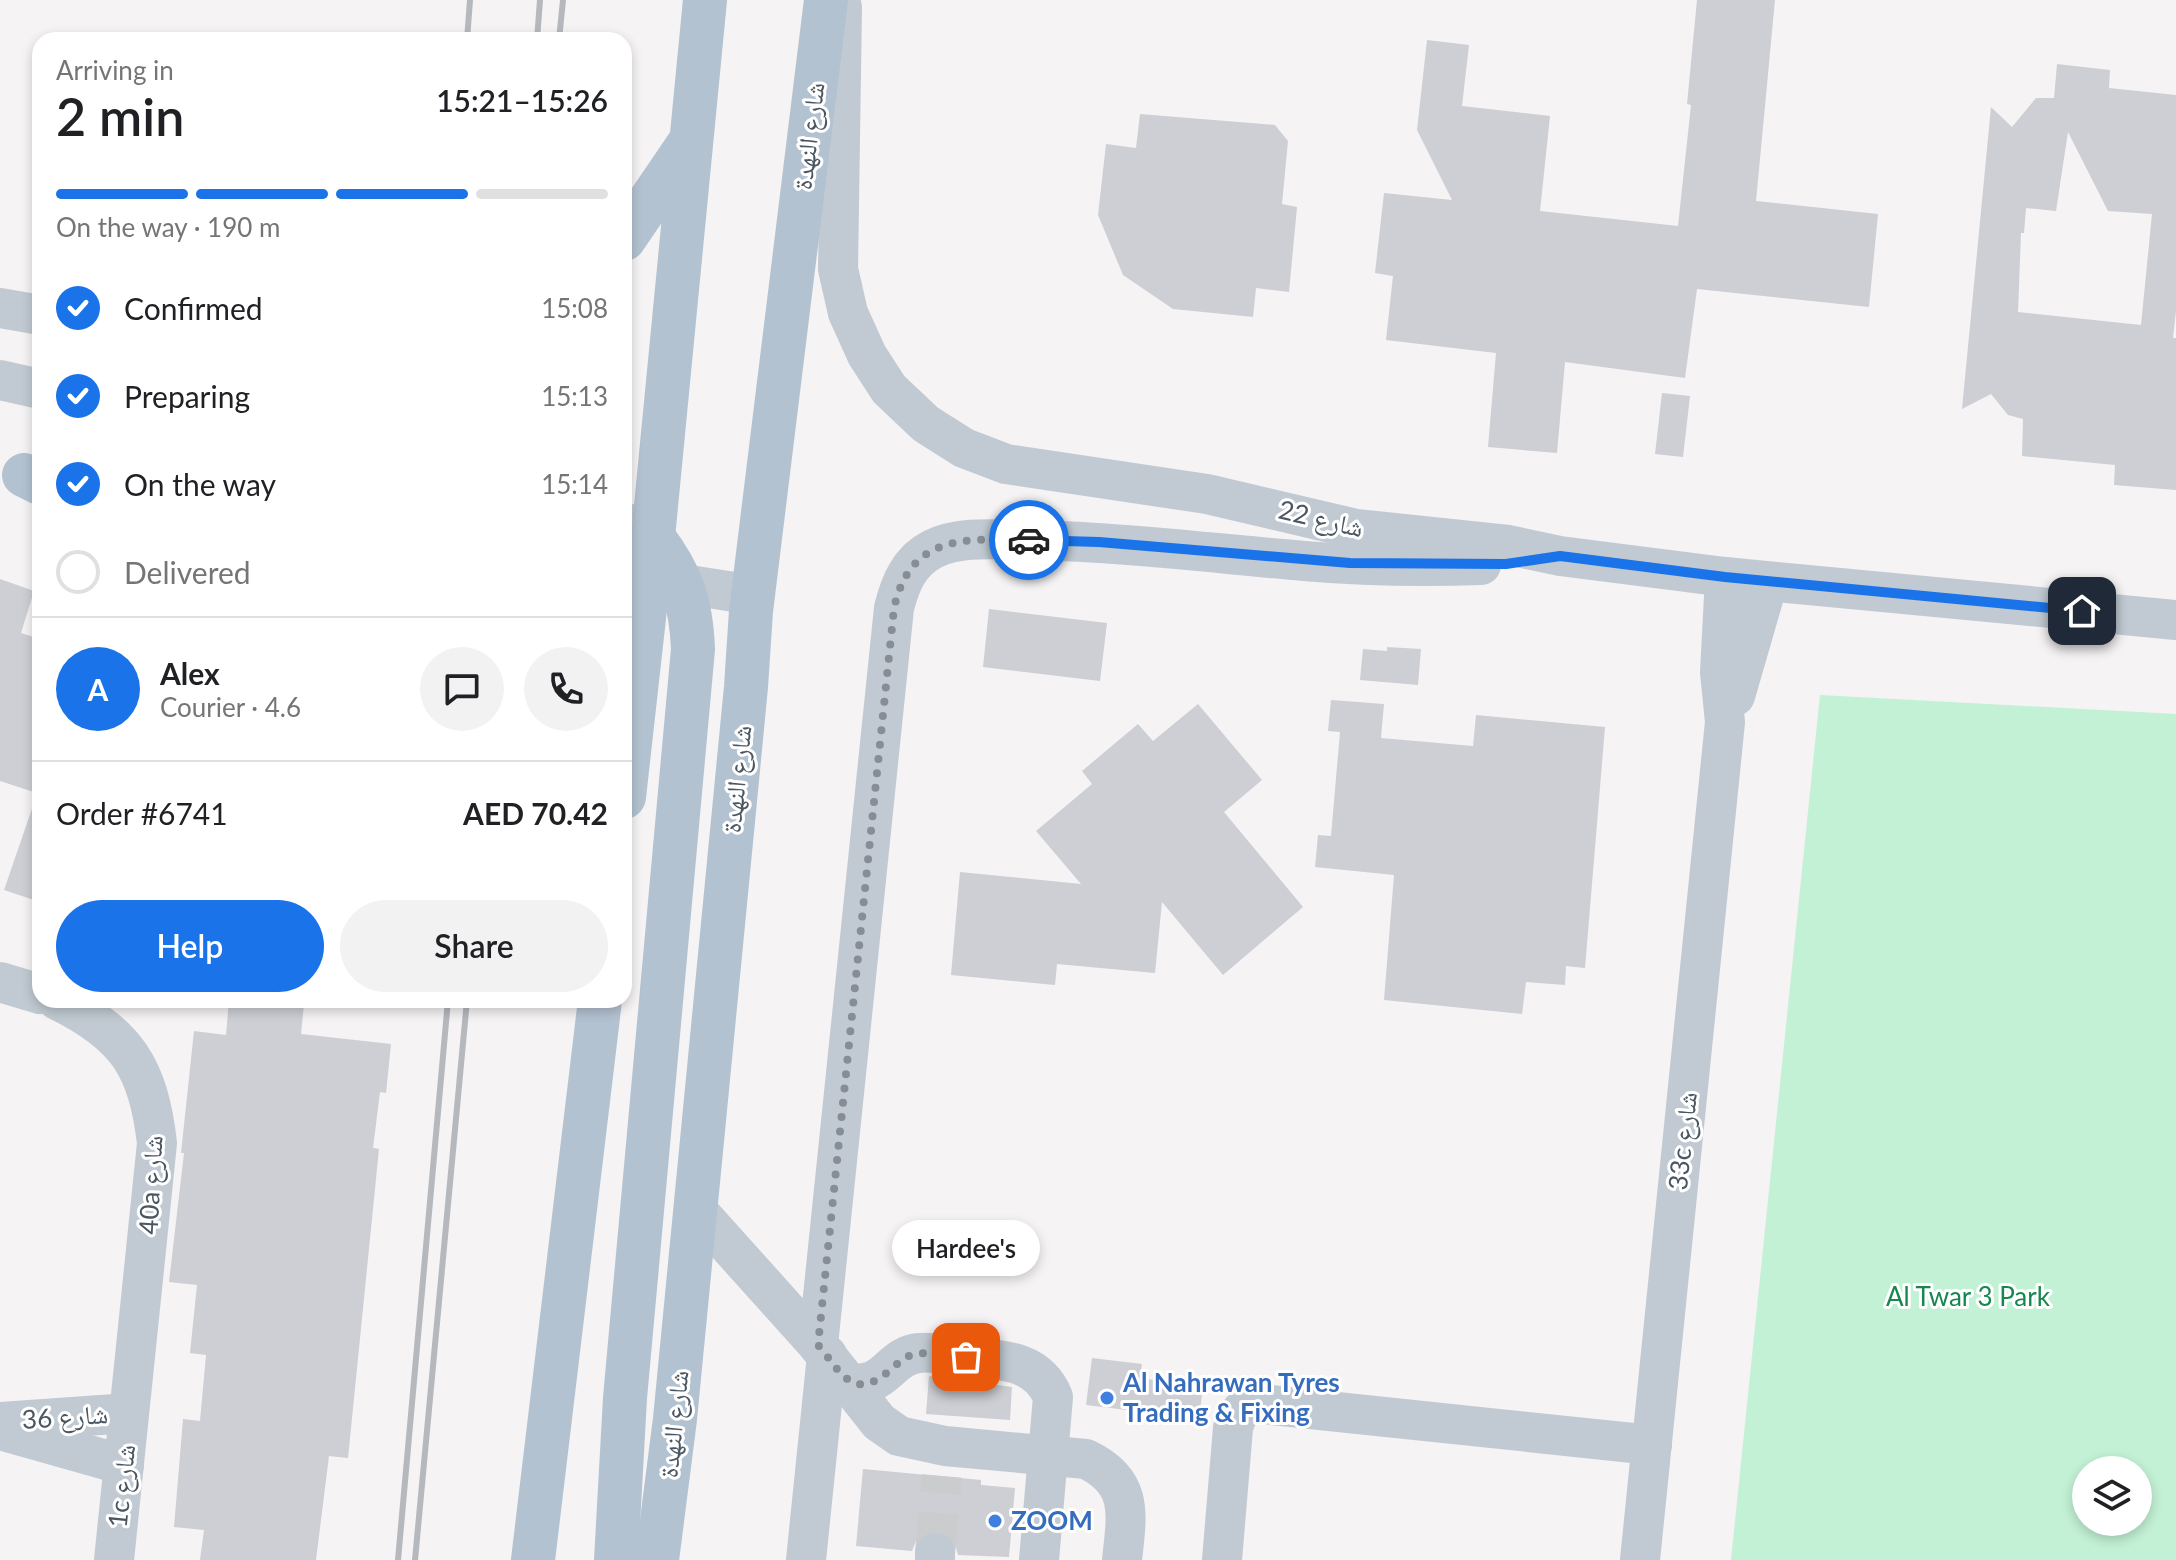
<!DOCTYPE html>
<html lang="en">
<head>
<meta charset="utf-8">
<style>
	body { margin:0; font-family:Lato,"Noto Naskh Arabic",sans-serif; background:#f2f2f2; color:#202124; height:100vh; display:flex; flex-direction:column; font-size:30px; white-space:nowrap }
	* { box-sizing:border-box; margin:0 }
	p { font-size:26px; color:#757577 }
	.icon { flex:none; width:44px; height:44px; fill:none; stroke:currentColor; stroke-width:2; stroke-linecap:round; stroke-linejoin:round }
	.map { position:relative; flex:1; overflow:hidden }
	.drawer { position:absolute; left:32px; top:32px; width:600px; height:976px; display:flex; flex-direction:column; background:#fff; border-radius:24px; box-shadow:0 4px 12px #0003 }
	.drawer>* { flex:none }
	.buttons { position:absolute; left:2072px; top:1456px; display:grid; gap:16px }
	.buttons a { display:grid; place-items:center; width:80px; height:80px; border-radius:50%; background:#fff; box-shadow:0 4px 12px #0003; font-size:40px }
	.pin { position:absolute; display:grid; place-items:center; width:68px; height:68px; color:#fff; margin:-34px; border-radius:16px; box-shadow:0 4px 12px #0006 }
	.courier { position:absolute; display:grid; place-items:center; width:80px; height:80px; margin:-40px; border:6px solid #1a73e8; border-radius:50%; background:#fff; color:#222; box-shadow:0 2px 10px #0007 }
	.bubble { position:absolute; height:56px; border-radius:28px; background:#fff; box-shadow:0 4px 12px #0003; font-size:26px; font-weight:600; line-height:56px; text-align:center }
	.headline em { font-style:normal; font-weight:600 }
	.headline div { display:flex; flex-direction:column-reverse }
	.headline { display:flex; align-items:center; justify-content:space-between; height:136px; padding:0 24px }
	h1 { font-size:52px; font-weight:600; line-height:60px }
	.bar { display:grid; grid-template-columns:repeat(4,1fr); gap:12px 8px; align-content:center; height:96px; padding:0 24px }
	.bar i { height:10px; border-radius:6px; background:#e0e0e0 }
	.bar .current { background:#1a73e8 }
	.bar p { grid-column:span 4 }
	.line { display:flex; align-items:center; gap:20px; padding:0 24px; border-top:2px solid #e0e0e0 }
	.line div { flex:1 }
	.round { display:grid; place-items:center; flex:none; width:84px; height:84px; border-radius:42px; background:#f2f2f2 }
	ol { padding:0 24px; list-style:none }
	li { display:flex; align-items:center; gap:24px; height:88px }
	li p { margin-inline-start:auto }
	li .icon { padding:8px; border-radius:50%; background:#1a73e8; color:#fff; stroke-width:4 }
	li:last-child { color:#757577 }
	li i { width:44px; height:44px; border:4px solid #e0e0e0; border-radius:50% }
	.action { display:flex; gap:16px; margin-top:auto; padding:16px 24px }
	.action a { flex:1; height:92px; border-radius:48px; background:#1a73e8; color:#fff; font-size:32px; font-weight:600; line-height:92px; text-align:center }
	.action a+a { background:#f2f2f2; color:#202124 }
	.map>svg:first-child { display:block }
	.green { fill:#c3f1d5; fill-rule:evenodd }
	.building { fill:#cdcfd5; fill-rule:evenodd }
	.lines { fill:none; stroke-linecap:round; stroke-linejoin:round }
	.minor-tunnel { stroke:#caccce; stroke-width:40; stroke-dasharray:40 20; stroke-linecap:butt }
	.minor { stroke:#c1cad2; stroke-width:40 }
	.major { stroke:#b3c2d1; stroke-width:44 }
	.rail { stroke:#b5b8bd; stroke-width:6 }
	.done { stroke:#868d94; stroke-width:8; stroke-dasharray:0 14.4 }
	.route { stroke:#1a73e8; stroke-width:10 }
	.shop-dot { fill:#3f7fe0; stroke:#fff; stroke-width:3 }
	.labels { text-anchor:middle; stroke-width:6; stroke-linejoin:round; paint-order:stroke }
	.street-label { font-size:26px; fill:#4a5661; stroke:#fff }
	.park-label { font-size:26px; fill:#17864f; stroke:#fff }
	.shop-label { font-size:26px; font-weight:bold; fill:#366cbe; stroke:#fff; text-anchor:start }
</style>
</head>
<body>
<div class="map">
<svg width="2176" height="1560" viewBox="0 0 2176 1560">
	<rect width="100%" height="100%" fill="#f5f3f3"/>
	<!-- green -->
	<path class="green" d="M1820 695 2176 714V1560H1731ZM2086 1470H2138V1522H2086Z"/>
	<!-- building -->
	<g class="building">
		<path d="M1697 0H1775L1756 201 1878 214 1869 307 1697 289 1685 378 1565 362 1557 453 1488 447 1496 353 1386 340 1393 276 1375 273 1384 193 1452 200 1417 130 1427 40 1469 45 1462 106 1550 116 1540 211 1678 226 1691 105 1687 104Z"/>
		<path d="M2057 64 2110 70 2109 88 2176 95V311L2173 338H2176V490L2114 485 2115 465 2022 456 2023 419 2008 415 1991 394 1962 409 1991 107 2012 127 2036 98H2054ZM2068 132 2108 211 2152 214 2141 325 2018 312 2021 233H2024L2026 208 2056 211Z"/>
		<path d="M1140 114 1275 125 1288 141 1282 204 1297 207 1289 292 1256 288 1253 317 1173 309 1123 275 1098 215 1106 144 1136 148Z"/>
		<path d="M1662 393 1690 396 1683 457 1655 454Z"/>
		<path d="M0 579 34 591 21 633 40 639V794L0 781Z"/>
		<path d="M989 609 1107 623 1100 681 983 667Z"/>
		<path d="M1387 647 1421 649 1418 685 1360 680 1363 649 1387 651Z"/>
		<path d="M1331 700 1384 704 1381 738 1473 746 1476 715 1605 727 1585 968 1566 966 1565 985 1526 982 1522 1014 1384 1000 1394 875 1315 867 1318 835 1331 836 1340 732 1328 731Z"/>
		<path d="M1198 704 1262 780 1224 812 1303 907 1223 975 1162 902 1155 973 1057 964 1055 985 951 975 960 872 1081 884 1036 831 1092 784 1082 771 1138 724 1153 741Z"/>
		<path d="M35 800 40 801V902L4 890Z"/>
		<path d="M229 1000H272L304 1004 301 1034 391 1044 386 1093 380 1092 373 1148 379 1149 348 1458 329 1456 316 1560H200L204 1530 174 1527 183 1419 200 1421 206 1355 190 1353 197 1285 169 1282 184 1153H181L194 1031 226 1035Z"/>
		<path d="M1092 1358 1142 1364 1140 1378 1203 1386 1199 1419 1086 1405Z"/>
		<path d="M929 1376 1012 1387 1010 1420 926 1414Z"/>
		<path d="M863 1469 981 1480V1485L1015 1488 1009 1557 958 1555 954 1541 946 1533 936 1530 923 1534 916 1541 912 1551 856 1546Z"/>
	</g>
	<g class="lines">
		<!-- minor-tunnel -->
		<path class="minor-tunnel" d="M935 1553 942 1476"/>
		<!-- minor -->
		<g class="minor">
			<path d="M842 7 838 269 848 313 867 355 889 389 926 424 964 448 1006 464 1207 494 1356 529 1508 545 1560 556 1725 577 2176 620"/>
			<path d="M0 308 40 315"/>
			<path d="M0 380 40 389"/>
			<path d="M624 522 653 537"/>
			<path d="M624 575 754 595"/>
			<path d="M1735 696 1768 582"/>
			<path d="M0 982 40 994"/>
			<path d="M57 1000C127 1034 148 1067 157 1143L114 1560"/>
			<path d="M695 1208 818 1345 879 1422 899 1436 945 1446 1086 1459C1134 1482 1127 1514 1122 1560"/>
			<path d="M818 1345 894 608C900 584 909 561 933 549 961 535 1000 540 1030 540 1121 542 1212 553 1304 561 1362 566 1422 567 1481 565"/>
			<path d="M847 1382C886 1391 888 1356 919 1353 932 1351 949 1356 962 1357 999 1360 1037 1358 1053 1397L1039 1560"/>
			<path d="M0 1422 129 1413"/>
			<path d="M4 1431 124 1465"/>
			<path d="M806 1560 827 1355"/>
			<path d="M935 1560V1553"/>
			<path d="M1222 1560 1233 1428C1236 1415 1241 1409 1253 1403L1652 1445"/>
			<path d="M1640 1560 1725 722 1720 672 1725 577"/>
		</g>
		<!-- major -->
		<g class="major">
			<path d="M624 239 688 145"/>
			<path d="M24 475 40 483"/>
			<path d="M624 797 653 537 705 0"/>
			<path d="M533 1560 600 1000"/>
			<path d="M616 1560 625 1398 693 649C691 602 682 575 653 537"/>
			<path d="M657 1560 675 1419 746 687 751 611 826 0"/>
		</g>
		<!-- rail -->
		<g class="rail">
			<path d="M467 40 470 0"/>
			<path d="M537 40 540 0"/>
			<path d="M559 40 563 0"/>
			<path d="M398 1560 448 1000"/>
			<path d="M415 1560 467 1000"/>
		</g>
	</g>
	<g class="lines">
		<!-- done -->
		<path class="done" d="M966 1357C951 1356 931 1351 916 1354 904 1356 899 1363 890 1370 853 1403 841 1372 818 1345L894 608C911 533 966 539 1029 540"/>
		<!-- route -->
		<path class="route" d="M1029 540 1099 542 1350 563 1506 564 1560 556 1725 577 2082 611"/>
	</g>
	<!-- markers -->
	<g class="shop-dot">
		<circle cx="1107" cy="1398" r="8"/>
		<circle cx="995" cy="1521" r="8"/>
	</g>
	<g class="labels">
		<!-- street labels -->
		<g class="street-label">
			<text transform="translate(809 136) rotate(-83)" y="9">شارع النهدة</text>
			<text transform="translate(1321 519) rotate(13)" y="9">شارع 22</text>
			<text transform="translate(737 779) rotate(-84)" y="9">شارع النهدة</text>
			<text transform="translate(1683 1141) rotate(-84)" y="9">33c شارع</text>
			<text transform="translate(151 1185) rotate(-87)" y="9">40a شارع</text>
			<text transform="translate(65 1417) rotate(-4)" y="9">شارع 36</text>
			<text transform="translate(674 1424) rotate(-84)" y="9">شارع النهدة</text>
			<text transform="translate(122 1486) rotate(-84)" y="9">1c شارع</text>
		</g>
		<!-- park labels -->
		<g class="park-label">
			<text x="1968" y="1306">Al Twar 3 Park</text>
		</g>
		<!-- shop labels -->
		<g class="shop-label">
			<text x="1123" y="1392">Al Nahrawan Tyres<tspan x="1123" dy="30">Trading &amp; Fixing</tspan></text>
			<text x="1011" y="1530">ZOOM</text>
		</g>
	</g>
</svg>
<div class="buttons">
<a><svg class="icon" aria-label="layers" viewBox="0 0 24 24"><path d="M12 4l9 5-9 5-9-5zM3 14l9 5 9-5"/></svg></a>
</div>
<div class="pin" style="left:966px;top:1357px;background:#ea580c"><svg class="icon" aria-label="bag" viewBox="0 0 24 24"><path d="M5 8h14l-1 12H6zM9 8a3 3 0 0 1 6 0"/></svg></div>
<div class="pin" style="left:2082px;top:611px;background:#1f2937"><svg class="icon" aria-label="home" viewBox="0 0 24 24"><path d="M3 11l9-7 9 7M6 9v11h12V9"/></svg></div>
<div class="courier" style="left:1029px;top:540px"><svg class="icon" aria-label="car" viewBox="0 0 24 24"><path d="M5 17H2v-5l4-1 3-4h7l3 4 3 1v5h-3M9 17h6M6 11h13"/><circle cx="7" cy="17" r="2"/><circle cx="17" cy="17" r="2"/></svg></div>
<div class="bubble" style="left:892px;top:1220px;width:148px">Hardee's</div>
<section class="drawer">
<div class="headline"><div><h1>2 min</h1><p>Arriving in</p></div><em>15:21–15:26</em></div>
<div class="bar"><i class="current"></i><i class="current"></i><i class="current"></i><i></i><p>On the way · 190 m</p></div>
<ol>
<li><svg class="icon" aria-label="check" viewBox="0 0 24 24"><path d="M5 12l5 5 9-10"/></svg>Confirmed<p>15:08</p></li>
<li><svg class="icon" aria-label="check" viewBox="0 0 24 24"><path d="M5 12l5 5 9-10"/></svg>Preparing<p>15:13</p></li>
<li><svg class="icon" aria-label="check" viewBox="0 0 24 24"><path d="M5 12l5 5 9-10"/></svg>On the way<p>15:14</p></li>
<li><i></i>Delivered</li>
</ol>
<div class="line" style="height:144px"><b class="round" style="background:#1a73e8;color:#fff">A</b><div><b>Alex</b><p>Courier · 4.6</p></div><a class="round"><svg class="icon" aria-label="chat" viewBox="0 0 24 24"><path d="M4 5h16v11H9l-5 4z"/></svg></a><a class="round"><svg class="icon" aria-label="phone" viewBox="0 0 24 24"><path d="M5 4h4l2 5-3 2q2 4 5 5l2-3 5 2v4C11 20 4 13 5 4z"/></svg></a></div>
<div class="line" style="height:104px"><div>Order #6741</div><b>AED 70.42</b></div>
<div class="action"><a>Help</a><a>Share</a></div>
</section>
</div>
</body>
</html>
